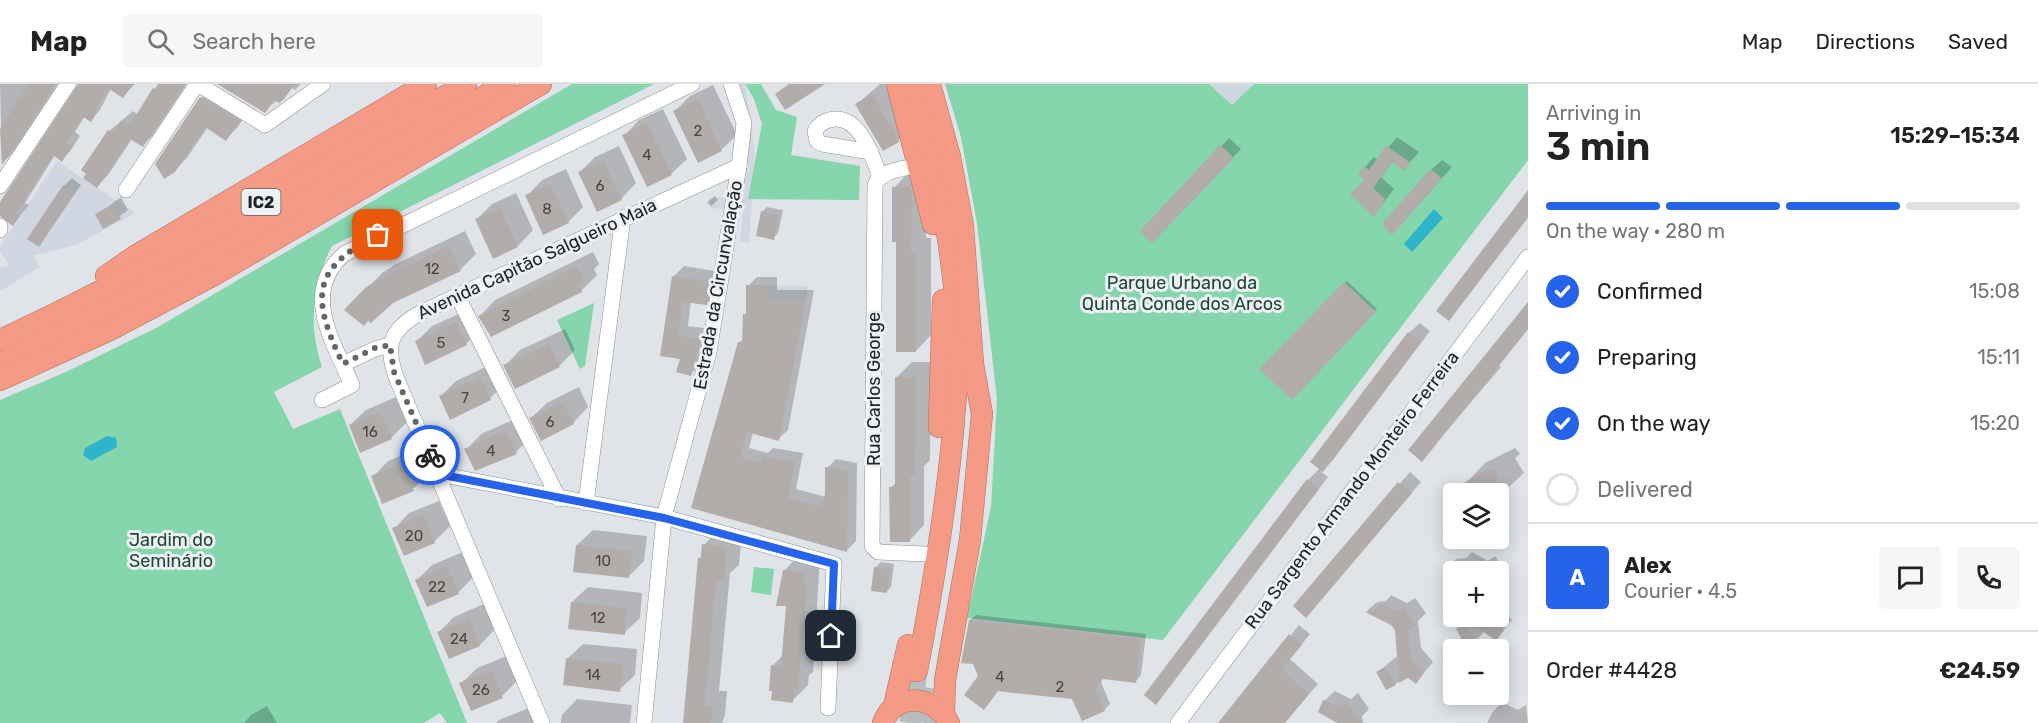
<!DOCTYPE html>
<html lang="en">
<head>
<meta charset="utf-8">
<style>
	body { margin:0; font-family:Rubik,sans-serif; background:#f6f6f6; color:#222; height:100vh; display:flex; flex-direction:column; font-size:22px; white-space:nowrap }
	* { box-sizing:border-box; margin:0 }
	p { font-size:20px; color:#767676 }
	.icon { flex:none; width:33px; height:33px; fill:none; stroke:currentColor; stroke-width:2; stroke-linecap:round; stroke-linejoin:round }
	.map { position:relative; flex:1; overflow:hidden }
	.side { display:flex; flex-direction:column; background:#fff; width:510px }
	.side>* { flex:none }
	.fabs { position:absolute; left:1443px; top:399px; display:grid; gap:12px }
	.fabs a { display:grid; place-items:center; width:66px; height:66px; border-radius:6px; background:#fff; box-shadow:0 3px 15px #0003; font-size:30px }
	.pin { position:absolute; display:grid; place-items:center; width:51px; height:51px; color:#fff; margin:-26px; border-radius:12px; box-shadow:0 3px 9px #0006 }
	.courier { position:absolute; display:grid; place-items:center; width:60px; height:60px; margin:-30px; border:4px solid #2563eb; border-radius:50%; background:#fff; color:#222; box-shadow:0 2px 8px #0007 }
	.overview em { font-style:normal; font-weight:600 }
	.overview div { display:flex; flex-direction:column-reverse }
	.overview { display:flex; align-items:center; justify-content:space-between; height:102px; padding:0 18px }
	h1 { font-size:39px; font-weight:600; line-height:45px }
	.bar { display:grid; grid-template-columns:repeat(4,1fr); gap:9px 6px; align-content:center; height:72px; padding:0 18px }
	.bar i { height:8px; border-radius:4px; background:#e0e0e0 }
	.bar .on { background:#2563eb }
	.bar p { grid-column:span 4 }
	.line { display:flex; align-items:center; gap:15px; padding:0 18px; border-top:2px solid #e0e0e0 }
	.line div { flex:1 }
	.round { display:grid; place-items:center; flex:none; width:63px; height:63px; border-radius:6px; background:#f6f6f6 }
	ol { padding:0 18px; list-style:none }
	li { display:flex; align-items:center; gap:18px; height:66px }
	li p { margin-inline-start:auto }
	li .icon { padding:6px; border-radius:50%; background:#2563eb; color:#fff; stroke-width:4 }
	li:last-child { color:#767676 }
	li i { width:33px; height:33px; border:3px solid #e0e0e0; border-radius:50% }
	header { display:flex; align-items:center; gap:36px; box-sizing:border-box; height:84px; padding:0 30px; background:#fff; border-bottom:2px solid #e0e0e0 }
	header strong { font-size:28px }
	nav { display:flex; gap:33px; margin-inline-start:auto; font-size:21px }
	.search { width:420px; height:54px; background:#f6f6f6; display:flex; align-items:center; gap:15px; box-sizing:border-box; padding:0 21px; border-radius:6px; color:#767676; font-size:22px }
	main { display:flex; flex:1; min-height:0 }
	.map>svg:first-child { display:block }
	.built { fill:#d0d7e2 }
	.green { fill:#85d5ad }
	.water { fill:#2eb5cc }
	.shadow { fill:#0003 }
	.building { fill:#b2adab }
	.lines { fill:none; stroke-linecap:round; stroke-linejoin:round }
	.highway-tunnel { stroke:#babdc0; stroke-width:21; stroke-dasharray:21 10; stroke-linecap:butt }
	.minor-casing { stroke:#8c8f93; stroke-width:16 }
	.highway-casing { stroke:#ab7063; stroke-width:22 }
	.minor { stroke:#fff; stroke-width:15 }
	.highway { stroke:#f59a85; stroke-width:21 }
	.done { stroke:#646669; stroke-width:6; stroke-dasharray:0 10.8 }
	.route { stroke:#2563eb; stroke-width:8 }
	.labels { text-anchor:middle; stroke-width:6; stroke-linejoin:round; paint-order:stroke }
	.number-label { font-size:15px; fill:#464646 }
	.shield { fill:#edf0f4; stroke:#5f6063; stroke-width:1.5 }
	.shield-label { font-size:16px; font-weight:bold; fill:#222325 }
	.street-label { font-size:18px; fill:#222325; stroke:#edf0f4 }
	.park-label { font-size:18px; fill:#1e4734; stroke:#edf0f4 }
</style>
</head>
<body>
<header>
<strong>Map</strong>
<div class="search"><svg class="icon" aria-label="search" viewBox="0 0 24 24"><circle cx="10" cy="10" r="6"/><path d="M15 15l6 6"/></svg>Search here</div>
<nav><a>Map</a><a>Directions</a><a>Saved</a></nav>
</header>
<main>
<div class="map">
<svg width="1528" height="639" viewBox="0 0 1528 639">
	<rect width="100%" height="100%" fill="#e0e3e7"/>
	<!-- built -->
	<g class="built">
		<path d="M736 0H745L752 44 755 81 749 159 740 158 743 127 711 124 706 118 712 113 744 115 746 81Z"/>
		<path d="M1209 0H1254L1232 21Z"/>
		<path d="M57 77 135 129 76 161 33 172 40 183 0 207V184L9 181 0 168V163Z"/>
		<path d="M746 201 808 202 803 230H746Z"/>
	</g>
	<!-- green -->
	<g class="green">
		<path d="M572 0H654L332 162C312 201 308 241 322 283L274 308 293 345 340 325 467 639H447L440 629 424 639H0V316L68 287 158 243Z"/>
		<path d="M745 0H761L776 26 797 33 791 71 860 82 859 116 748 115 762 40 754 15Z"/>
		<path d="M945 0H1209L1232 21 1254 0H1528V76L1163 556 967 534 991 423 997 315 977 139 961 53Z"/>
		<path d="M594 219 585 282 580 285 557 236Z"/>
		<path d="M754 483 774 485 771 511 751 508Z"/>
	</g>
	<!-- water -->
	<g class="water">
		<path d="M1434 125 1443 134 1412 168 1404 160Z"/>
		<path d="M107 352 116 354 117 363 91 377 83 371 85 364Z"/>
	</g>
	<!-- shadow -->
	<g class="shadow">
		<path d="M0 0H58L12 70 2 79Z"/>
		<path d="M78 0H135L123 12 111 4 100 26 91 36 85 32 75 48 80 52 71 66 62 76 55 71 25 119 29 121 13 140 0 130V121L78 6Z"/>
		<path d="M159 0H187L153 51 143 61 132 55 108 91 97 102 109 47 133 27 138 31Z"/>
		<path d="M220 0H301L295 6 292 4 264 27Z"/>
		<path d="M880 0H890L913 41 898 57 857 20Z"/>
		<path d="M713 1 737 51 721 66 675 27 690 12Z"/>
		<path d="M213 2 250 25 237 44 226 55 208 43 186 75 174 87 157 80 201 14Z"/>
		<path d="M663 25 687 75 671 90 624 52 639 36Z"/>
		<path d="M1397 53 1419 68 1404 85 1393 77 1381 93 1394 105 1374 131 1365 83 1374 73 1378 76Z"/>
		<path d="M1229 54 1241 65 1152 157 1142 147Z"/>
		<path d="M619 62 636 99 621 115 580 88 595 73Z"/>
		<path d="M1442 76 1452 83 1403 138 1431 86Z"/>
		<path d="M566 85 583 123 568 138 527 112 542 96Z"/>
		<path d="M909 88H925L926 154H931V251L916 267 898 157 894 104Z"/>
		<path d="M72 94 81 101 39 161 64 102Z"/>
		<path d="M516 109 533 146 518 162 494 173 476 136 492 120Z"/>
		<path d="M1528 109V134L1449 235 1438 227Z"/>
		<path d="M715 112 718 116 711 122 708 118Z"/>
		<path d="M121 113 128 126 104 143 97 131Z"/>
		<path d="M767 123 783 126 778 149 773 154 762 128Z"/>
		<path d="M465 147 476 170 460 186 347 226 382 189 396 180Z"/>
		<path d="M593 168 599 180 594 185 597 191 581 207 492 251 480 232 495 216Z"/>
		<path d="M684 182 720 188 717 209 706 220 691 217 688 242 711 245 701 280 691 290 682 274 662 271 673 193Z"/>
		<path d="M757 193H777V206H814L788 346 778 355 753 348 749 364 768 369 773 364 803 369 796 405 826 413 827 384 836 375 857 379 856 457 847 466 692 423 739 259 744 254 748 202Z"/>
		<path d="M1347 197 1377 225 1292 314 1262 285Z"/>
		<path d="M1528 219V245L1499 281 1501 283 1422 376 1411 366Z"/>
		<path d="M472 224 481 244 466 260 416 258 432 242Z"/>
		<path d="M1420 239 1430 247 1333 376 1321 388 1328 393 1156 619 1308 396 1320 384 1409 249Z"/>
		<path d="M565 245 575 266 559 282H505L520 266Z"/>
		<path d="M496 278 506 299 490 314 451 334 441 312 456 297Z"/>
		<path d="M912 278H931L930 376 924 382V441L909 457 891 404 896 398 897 293Z"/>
		<path d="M579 303 588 323 573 339 531 334 547 319Z"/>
		<path d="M396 313 407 338 391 354 350 341 366 326Z"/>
		<path d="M522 332 531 353 516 368 476 386 466 366 481 350Z"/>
		<path d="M1515 364 1520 370 1515 374 1524 389 1498 413V410L1464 401 1485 379Z"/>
		<path d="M418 365 429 390 413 405 373 393 388 377Z"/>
		<path d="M1410 388 1421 398 1316 521 1295 522Z"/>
		<path d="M439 417 450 442 434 458 404 470 394 445 409 429Z"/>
		<path d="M719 445 741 457 739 481 730 489 719 607H727L725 631 722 639H686L700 475 704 461Z"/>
		<path d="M593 446 647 452 644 477 629 492 577 461Z"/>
		<path d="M463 468 473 493 458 509 417 496 432 481Z"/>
		<path d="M1472 468 1488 477 1495 472 1506 488 1498 495V488H1456L1448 483 1456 475 1466 474Z"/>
		<path d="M799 471 820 473 813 588 809 591 808 601 792 617 773 581 783 571 788 521 784 487Z"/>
		<path d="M881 478 894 480 891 503 886 508 876 483Z"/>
		<path d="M588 503 642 509 640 534 624 549 572 518Z"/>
		<path d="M1498 503 1500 522 1512 536 1496 555 1485 547 1475 557 1458 545 1472 532H1498Z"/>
		<path d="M1391 511 1407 519 1415 514 1426 529 1418 537 1421 564 1433 578 1416 598 1408 592 1395 600 1377 589 1396 573 1399 578 1396 545 1392 540 1367 527 1377 518 1386 517Z"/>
		<path d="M484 520 495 545 480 561 450 573 439 548 454 533Z"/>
		<path d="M976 531 1146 550 1141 591 1136 597 1104 593 1101 598 1110 620 1104 626 1073 614 999 605 984 624 970 536Z"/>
		<path d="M1299 541 1310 550 1290 575 1318 600 1284 639H1220Z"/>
		<path d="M583 560 637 565 635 591 619 606 567 575Z"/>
		<path d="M507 572 517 597 502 612 461 600 477 584Z"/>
		<path d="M1335 607 1351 615 1358 609 1369 625 1362 632 1363 639H1339L1324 617Z"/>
		<path d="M577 615 632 621 630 639H561L562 631Z"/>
		<path d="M1502 618 1518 626 1526 621 1528 639H1487L1492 629Z"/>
		<path d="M267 622 277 639H244L251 631Z"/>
		<path d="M529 624 535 639H496L499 636Z"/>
	</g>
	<!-- building -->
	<g class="building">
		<path d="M29 0H56L2 81 0 45Z"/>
		<path d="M78 0H133L123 14 109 5 95 26 97 28 91 38 83 33 66 59 72 62 62 78 53 71 16 129 20 132 13 142 0 132V118Z"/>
		<path d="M158 0H185L143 63 130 55 97 104 83 94 86 90 81 86 108 46 113 49 121 37 129 42 153 4 155 5Z"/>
		<path d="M217 0H295L284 15 279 19 274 16 265 29Z"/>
		<path d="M789 0H825L785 26 775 10Z"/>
		<path d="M872 10 899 58 883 67 855 20Z"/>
		<path d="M200 13 240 37 226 57 205 43 175 88 164 95 155 80Z"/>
		<path d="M698 15 722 67 698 79 673 27Z"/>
		<path d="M647 39 672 91 647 103 622 51Z"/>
		<path d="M1220 61 1234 74 1152 159 1140 147Z"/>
		<path d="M1386 62 1410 78 1404 87 1392 78 1373 104 1385 115 1374 133 1350 110 1364 96 1358 90 1364 82 1369 86Z"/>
		<path d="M603 76 622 116 597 128 578 88Z"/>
		<path d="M1430 85 1442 94 1392 151 1382 140Z"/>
		<path d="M550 100 569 139 543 151 525 111Z"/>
		<path d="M63 101 75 109 39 163 27 155Z"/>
		<path d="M892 103H910L912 109 911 169H916V268H896V158H892Z"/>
		<path d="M1528 106V133L1449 237 1436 227Z"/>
		<path d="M113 120 121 135 103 145 95 130Z"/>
		<path d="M500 124 518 163 493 175 475 135Z"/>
		<path d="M761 127 778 131 774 156 756 152Z"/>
		<path d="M449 162 461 187 393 219 371 239 368 237 364 242 344 226 365 204 379 195Z"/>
		<path d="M577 182 584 197 579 200 582 208 491 253 478 232Z"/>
		<path d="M672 192 710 198 707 221 683 218 678 252 701 255 691 292 676 288 680 275 660 272Z"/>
		<path d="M1344 198 1376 228 1292 316 1259 285Z"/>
		<path d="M746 201 768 202V214H806L779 357 747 348 740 373 761 379 763 373 795 378 788 414 821 423 825 410V383L848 387 847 468 691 424 738 258H742L743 230H746Z"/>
		<path d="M1528 218V245L1422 378 1408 366Z"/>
		<path d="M456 238 467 261 425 281 415 257Z"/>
		<path d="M1408 248 1421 258 1323 388 1310 378Z"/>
		<path d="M549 260 560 283 515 305 503 281Z"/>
		<path d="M481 293 491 316 450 336 439 312Z"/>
		<path d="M895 293H916L915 393H910V458H890L889 403H895Z"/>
		<path d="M563 318 574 340 541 357 529 334Z"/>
		<path d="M380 328 392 355 360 369 349 341Z"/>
		<path d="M506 346 517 370 475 387 464 365Z"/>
		<path d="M402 379 414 407 382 420 371 392Z"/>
		<path d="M1490 384 1497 388 1499 392 1495 396 1505 410H1467L1462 400Z"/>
		<path d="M1307 395 1319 405 1156 621 1144 611Z"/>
		<path d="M1398 398 1412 409 1306 534 1293 522Z"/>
		<path d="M424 431 435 459 404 472 392 444Z"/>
		<path d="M702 460 725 462 724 472H726L724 498 716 497 705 622H713L711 639H683L698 474H701Z"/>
		<path d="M576 461 632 467 629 494 573 488Z"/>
		<path d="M447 482 459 510 427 523 415 496Z"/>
		<path d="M874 483 890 485 887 509 871 507Z"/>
		<path d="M783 486 805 488 804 502H807L798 605 794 604 793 619 771 616 772 607H769L771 581 781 582 786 522H776Z"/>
		<path d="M571 518 627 524 625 551 568 545Z"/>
		<path d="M1380 520 1396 528 1404 523 1416 541 1408 546 1411 575 1424 589 1416 600 1408 594 1399 599 1395 546 1391 541 1365 528 1377 526Z"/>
		<path d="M1478 532H1491L1504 546 1496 557 1469 537Z"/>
		<path d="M469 535 480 562 449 575 437 548Z"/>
		<path d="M969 536 1141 555 1136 599 1103 595 1096 605 1105 627 1082 637 1072 615 1023 610 998 607 984 626 964 611 978 592 973 580 961 579Z"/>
		<path d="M1465 539 1476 558 1466 563 1456 545Z"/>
		<path d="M1289 550 1302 561 1281 585 1309 610 1285 639H1218Z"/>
		<path d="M566 574 623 580 620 608 563 601Z"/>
		<path d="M1385 583 1396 601 1386 606 1376 588Z"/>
		<path d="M491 586 503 614 471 627 459 599Z"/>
		<path d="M1323 616 1340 624 1347 619 1362 639H1337L1318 628Z"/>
	</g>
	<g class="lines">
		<!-- highway-tunnel -->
		<g class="highway-tunnel">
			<path d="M910 639 917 587"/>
			<path d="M925 639 930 604"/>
		</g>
		<defs>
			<g id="minor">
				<path d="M198 0 265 41 323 0"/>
				<path d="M871 68 822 60 817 57 815 47C818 41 822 38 829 36 859 28 872 71 880 93"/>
				<path d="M920 81C905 85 881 85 875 101L872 462 878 468 925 470"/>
				<path d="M0 102 68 0"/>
				<path d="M126 106 197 0"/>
				<path d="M0 142V146"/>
				<path d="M457 211 559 415"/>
				<path d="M343 280 375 265 390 261"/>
				<path d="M322 316 352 301C334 259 300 209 344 170L692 0"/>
				<path d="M438 390 664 433 834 480 828 624"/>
				<path d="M586 419 623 133"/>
				<path d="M542 639 398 298C385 265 387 247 420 229L739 82"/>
				<path d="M644 639 664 433 709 268 739 82 744 39 731 0"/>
				<path d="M1178 639 1528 173"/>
			</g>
			<g id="highway">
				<path d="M897 0 933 140"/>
				<path d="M914 0C940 92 958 185 958 281 958 299 955 318 954 336 947 420 933 503 917 587"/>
				<path d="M930 0 950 73 963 142 973 280 982 330 970 456 945 596 944 629"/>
				<path d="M106 192 135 172 426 0"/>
				<path d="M0 256C161 182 312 88 466 0"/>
				<path d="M0 279 186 185 505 0"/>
				<path d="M0 296 110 246 214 191 541 0"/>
				<path d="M939 343 943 216"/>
				<path d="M894 622 908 561"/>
				<path d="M883 639C895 607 935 611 949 639"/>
			</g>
		</defs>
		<!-- minor casing -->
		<use href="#minor" class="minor-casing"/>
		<!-- highway casing -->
		<use href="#highway" class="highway-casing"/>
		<!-- minor -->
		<use href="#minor" class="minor"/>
		<!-- highway -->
		<use href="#highway" class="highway"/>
	</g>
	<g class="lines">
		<!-- done -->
		<path class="done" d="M378 151C309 185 312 216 343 280L375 264 390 261 394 288 430 371"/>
		<!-- route -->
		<path class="route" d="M430 371 438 390 664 434 834 480 831 552"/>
	</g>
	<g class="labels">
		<!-- number labels -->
		<g class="number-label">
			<text x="698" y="52">2</text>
			<text x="647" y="76">4</text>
			<text x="600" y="107">6</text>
			<text x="547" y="130">8</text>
			<text x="432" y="190">12</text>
			<text x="506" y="237">3</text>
			<text x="441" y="264">5</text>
			<text x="465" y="319">7</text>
			<text x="550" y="343">6</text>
			<text x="370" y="353">16</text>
			<text x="491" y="372">4</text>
			<text x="414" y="457">20</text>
			<text x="603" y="482">10</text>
			<text x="437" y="508">22</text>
			<text x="598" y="539">12</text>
			<text x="459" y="560">24</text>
			<text x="593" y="596">14</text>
			<text x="1000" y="598">4</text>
			<text x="1060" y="608">2</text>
			<text x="481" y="611">26</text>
		</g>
		<!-- shield labels -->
		<rect class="shield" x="241.5" y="105" width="39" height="26" rx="4.5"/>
		<g class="shield-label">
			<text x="261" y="124">IC2</text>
		</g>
		<!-- street labels -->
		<g class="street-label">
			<text transform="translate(537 175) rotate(-25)" y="6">Avenida Capitão Salgueiro Maia</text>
			<text transform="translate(718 201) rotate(-80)" y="6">Estrada da Circunvalação</text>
			<text transform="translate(874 305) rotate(-90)" y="6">Rua Carlos George</text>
			<text transform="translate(1352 406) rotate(-53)" y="6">Rua Sargento Armando Monteiro Ferreira</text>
		</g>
		<!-- park labels -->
		<g class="park-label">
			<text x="1182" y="205">Parque Urbano da<tspan x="1182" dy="21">Quinta Conde dos Arcos</tspan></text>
			<text x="171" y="462">Jardim do<tspan x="171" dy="21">Seminário</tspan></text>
		</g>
	</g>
</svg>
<div class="fabs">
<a><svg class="icon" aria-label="layers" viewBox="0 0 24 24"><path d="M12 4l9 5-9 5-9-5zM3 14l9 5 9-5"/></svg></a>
<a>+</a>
<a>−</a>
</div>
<div class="pin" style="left:378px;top:151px;background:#ea580c"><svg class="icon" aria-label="bag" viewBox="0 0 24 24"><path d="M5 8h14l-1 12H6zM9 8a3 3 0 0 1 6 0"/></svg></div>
<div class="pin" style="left:831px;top:552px;background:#1f2937"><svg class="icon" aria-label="home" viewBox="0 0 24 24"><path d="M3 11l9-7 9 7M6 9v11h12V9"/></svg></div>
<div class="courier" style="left:430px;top:371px"><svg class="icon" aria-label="bike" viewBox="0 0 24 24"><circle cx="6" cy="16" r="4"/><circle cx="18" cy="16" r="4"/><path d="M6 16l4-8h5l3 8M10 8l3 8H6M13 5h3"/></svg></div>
</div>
<section class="side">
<div class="overview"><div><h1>3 min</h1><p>Arriving in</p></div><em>15:29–15:34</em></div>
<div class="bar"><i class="on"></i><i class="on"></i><i class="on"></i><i></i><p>On the way · 280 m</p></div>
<ol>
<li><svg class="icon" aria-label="check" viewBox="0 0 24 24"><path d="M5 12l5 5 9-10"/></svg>Confirmed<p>15:08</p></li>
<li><svg class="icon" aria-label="check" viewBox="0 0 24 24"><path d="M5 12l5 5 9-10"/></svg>Preparing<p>15:11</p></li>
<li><svg class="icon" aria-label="check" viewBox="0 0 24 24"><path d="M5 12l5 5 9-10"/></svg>On the way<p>15:20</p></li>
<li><i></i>Delivered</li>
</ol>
<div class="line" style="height:108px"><b class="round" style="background:#2563eb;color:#fff">A</b><div><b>Alex</b><p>Courier · 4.5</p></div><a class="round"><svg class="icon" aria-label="chat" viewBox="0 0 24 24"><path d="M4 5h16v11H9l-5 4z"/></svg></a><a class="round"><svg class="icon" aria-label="phone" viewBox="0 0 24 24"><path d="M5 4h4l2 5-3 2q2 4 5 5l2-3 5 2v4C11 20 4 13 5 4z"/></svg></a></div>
<div class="line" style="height:78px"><div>Order #4428</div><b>€24.59</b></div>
</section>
</main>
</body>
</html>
